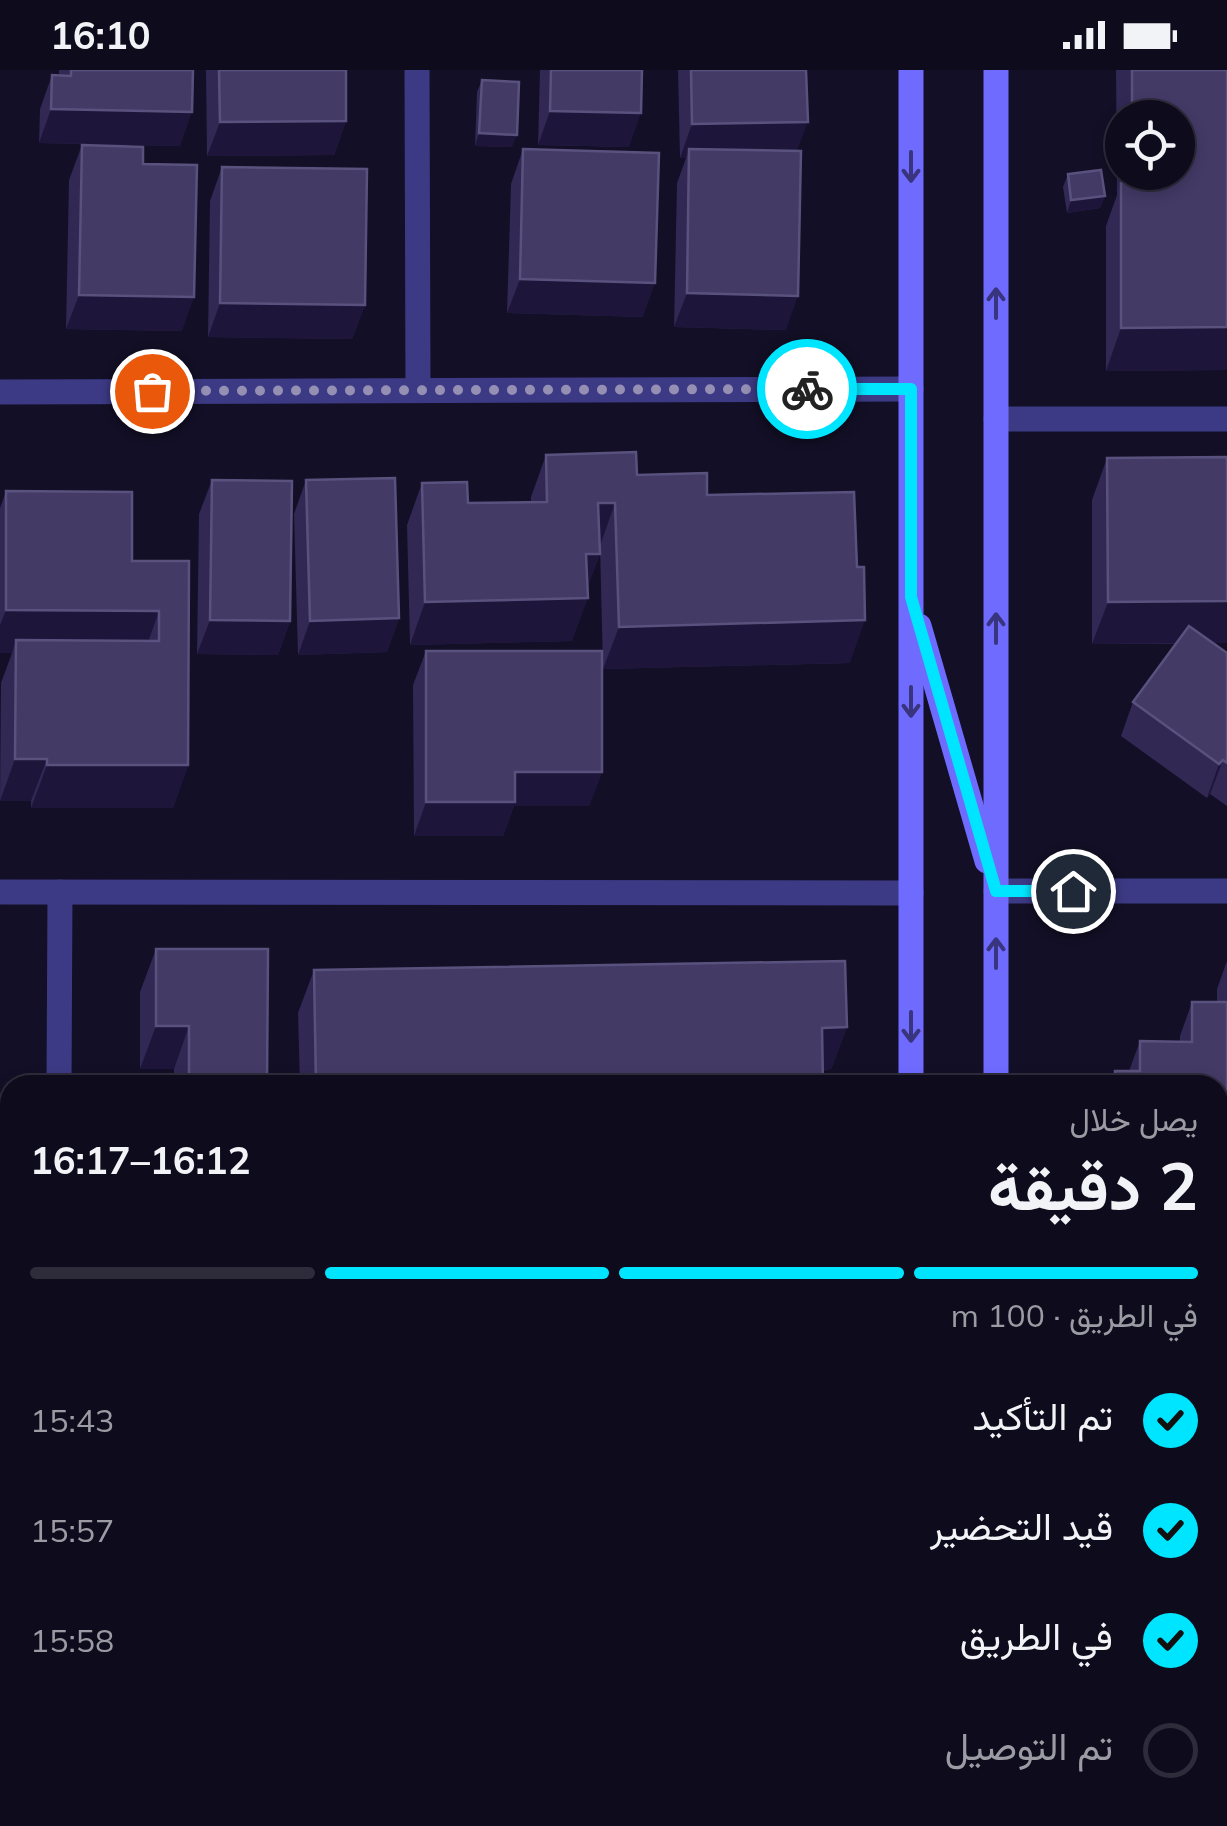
<!DOCTYPE html>
<html lang="ar">
<head>
<meta charset="utf-8">
<style>
	body { margin:0; font-family:Mulish,Vazirmatn,sans-serif; background:#171425; color:#f1f3f6; direction:rtl; height:100vh; display:flex; flex-direction:column; font-size:38px; white-space:nowrap }
	* { box-sizing:border-box; margin:0 }
	p { font-size:32px; color:#9b9ba3 }
	.icon { flex:none; width:55px; height:55px; fill:none; stroke:currentColor; stroke-width:2; stroke-linecap:round; stroke-linejoin:round }
	.map { position:relative; flex:1; overflow:hidden; direction:ltr }
	.side { position:absolute; left:0px; top:1005px; width:1228px; height:752px; display:flex; flex-direction:column; background:#0e0b1c; border-radius:30px 30px 0 0; box-shadow:0 5px 15px #0003,0 0 0 2px #2e2b3b; direction:rtl }
	.side>* { flex:none }
	.buttons { position:absolute; left:1105px; top:30px; display:grid; gap:20px }
	.buttons a { display:grid; place-items:center; width:90px; height:90px; border-radius:50%; background:#0e0b1c; box-shadow:0 5px 15px #0003,0 0 0 2px #2e2b3b; font-size:50px }
	.pin { position:absolute; display:grid; place-items:center; width:85px; height:85px; color:#fff; margin:-42px; border:5px solid #fff; border-radius:50%; box-shadow:0 2px 10px #0007 }
	.courier { position:absolute; display:grid; place-items:center; width:100px; height:100px; margin:-50px; border:8px solid #00e5ff; border-radius:50%; background:#fff; color:#222; box-shadow:0 2px 12px #0007 }
	.head em { font-style:normal; font-weight:700 }
	.head div { display:flex; flex-direction:column-reverse }
	.head { display:flex; align-items:center; justify-content:space-between; height:170px; padding:0 30px }
	h1 { font-size:65px; font-weight:700; line-height:75px }
	.bar { display:grid; grid-template-columns:repeat(4,1fr); gap:15px 10px; align-content:center; height:120px; padding:0 30px }
	.bar i { height:12px; border-radius:8px; background:#2e2b3b }
	.bar .active { background:#00e5ff }
	.bar p { grid-column:span 4 }
	ol { padding:0 30px; list-style:none }
	li { display:flex; align-items:center; gap:30px; height:110px }
	li p { margin-inline-start:auto }
	li .icon { padding:10px; border-radius:50%; background:#00e5ff; color:#111; stroke-width:4 }
	li:last-child { color:#9b9ba3 }
	li i { width:55px; height:55px; border:5px solid #2e2b3b; border-radius:50% }
	.status { display:flex; justify-content:space-between; align-items:center; height:70px; padding:0 50px; background:#0e0b1c; direction:ltr }
	.status svg { height:28px; fill:currentColor }
	.map>svg:first-child { display:block }
	.lines { fill:none; stroke-linecap:round; stroke-linejoin:round }
	.street { stroke:#3d3a85; stroke-width:25 }
	.secondary { stroke:#6f6bff; stroke-width:25 }
	.wall { fill:#312854; fill-rule:evenodd }
	.shaded-wall { fill:#1d163a }
	.building { fill:#433a66; stroke:#5a527e; stroke-width:2.5 }
	.oneway { stroke:#38347d }
	.done { stroke:#948fb3; stroke-width:10; stroke-dasharray:0 18 }
	.route { stroke:#00e5ff; stroke-width:12 }
</style>
</head>
<body>
<div class="status"><b>16:10</b><svg viewBox="0 0 49 12"><path d="M0 12V9h3v3zM5 12V6h3v6zM10 12V3h3v9zM15 12V0h3v12zM26 1h20v11H26zM47 4h2v5h-2z"/></svg></div>
<div class="map">
<svg width="1227" height="1756" viewBox="0 0 1227 1756">
	<rect width="100%" height="100%" fill="#130f26"/>
	<g class="lines">
		<!-- street -->
		<g class="street">
			<path d="M417 0 418 320"/>
			<path d="M0 322 911 319"/>
			<path d="M996 349H1227"/>
			<path d="M996 821H1227"/>
			<path d="M0 822 911 823"/>
			<path d="M59 1015 60 822"/>
			<path d="M0 1541 10 1540"/>
			<path d="M423 1748V1756"/>
		</g>
		<!-- secondary -->
		<g class="secondary">
			<path d="M911 0V1015"/>
			<path d="M996 0V1015"/>
			<path d="M919 556 987 791"/>
			<path d="M912 1748V1756"/>
			<path d="M996 1748V1756"/>
		</g>
	</g>
	<!-- wall -->
	<g class="wall">
		<path d="M59 0H193L180 76 39 73 40 39 52 5H59Z"/>
		<path d="M206 0H346V51L334 85 207 86Z"/>
		<path d="M540 0H642L629 77 538 75Z"/>
		<path d="M678 0H806L797 81 786 260 674 257 677 113 686 88H680Z"/>
		<path d="M1116 0H1227V300L1106 301V156L1117 125ZM1122 48H1178V102H1122Z"/>
		<path d="M482 10 512 77 475 76 477 22Z"/>
		<path d="M82 75 143 94 182 261 66 259 69 110Z"/>
		<path d="M523 79 643 247 507 243 511 114Z"/>
		<path d="M222 97 365 235 352 269 208 267 210 131Z"/>
		<path d="M1068 104 1105 126 1100 138 1067 143 1063 117Z"/>
		<path d="M546 385 637 405 707 425 850 593 603 599 600 476V484L587 518 572 571 410 575 407 455 422 413 468 433 531 432V427Z"/>
		<path d="M1227 387V573H1214L1227 583V736L1210 724 1207 728 1121 666 1133 632 1176 574H1092V430L1107 388Z"/>
		<path d="M212 410 290 551 278 585 197 584 199 444Z"/>
		<path d="M306 410 399 548 387 582 298 585 294 444Z"/>
		<path d="M6 421 132 491H189L188 695 173 738H31V731H0L1 613 12 583H0V438Z"/>
		<path d="M426 581 602 702 589 736H514L503 766H414L413 615Z"/>
		<path d="M156 879 267 1015H174V999H140V922Z"/>
		<path d="M1227 891V1193L1218 1192V1015H1110L1115 1001H1129L1140 971H1180V966L1192 932H1217V919Z"/>
		<path d="M314 900 847 957 831 999 823 1000V1015H300L298 943Z"/>
		<path d="M1227 1745 1223 1756H1084V1748H1218Z"/>
		<rect x="50" y="1748" width="152" height="8"/>
		<rect x="221" y="1748" width="135" height="8"/>
		<rect x="516" y="1748" width="142" height="8"/>
		<path d="M668 1748H842L838 1756H668Z"/>
	</g>
	<!-- shaded-wall -->
	<g class="shaded-wall">
		<path d="M51 39 192 42 180 76 39 73Z"/>
		<path d="M550 41 641 43 629 77 538 75Z"/>
		<path d="M346 51 334 85 207 86 220 52Z"/>
		<path d="M808 52 795 86 689 79 686 88H680L692 54Z"/>
		<path d="M479 63 517 65 512 77 475 76Z"/>
		<path d="M1105 126 1100 138 1067 143 1071 130Z"/>
		<path d="M520 209 655 213 643 247 507 243Z"/>
		<path d="M687 223 798 226 786 260 674 257Z"/>
		<path d="M79 225 194 227 182 261 66 259Z"/>
		<path d="M220 233 365 235 352 269 208 267Z"/>
		<path d="M1227 257V300L1106 301 1121 258Z"/>
		<path d="M598 433H615L600 476Z"/>
		<path d="M586 484H600L584 527Z"/>
		<path d="M588 528 572 571 410 575 425 532Z"/>
		<path d="M1227 531V573L1092 574 1108 532Z"/>
		<path d="M6 540 159 541 144 584 16 570 12 583H0V555Z"/>
		<path d="M399 548 387 582 298 585 310 551Z"/>
		<path d="M210 550 290 551 278 585 197 584Z"/>
		<path d="M865 550 850 593 603 599 619 557Z"/>
		<path d="M15 689H47L31 731H0Z"/>
		<path d="M1223 690 1210 724 1207 728 1219 694Z"/>
		<path d="M47 695H188L173 738H31Z"/>
		<path d="M515 702H602L589 736H514L503 766H414L426 732Z"/>
		<path d="M156 956H189L174 999H140Z"/>
		<path d="M847 957 831 999 806 1000 822 958Z"/>
		<path d="M1218 1158H1227V1193L1218 1192Z"/>
		<rect x="1218" y="1327" width="9" height="34"/>
		<path d="M1218 1465H1227V1498L1218 1499Z"/>
		<rect x="1218" y="1612" width="9" height="34"/>
		<path d="M1218 1743H1227L1223 1756H1093L1096 1748H1218Z"/>
		<path d="M805 1748H842L838 1756H802Z"/>
	</g>
	<!-- building -->
	<g class="building">
		<path d="M71 0H193L192 42 51 39 52 5 71 6Z"/>
		<path d="M219 0H346V51L220 52Z"/>
		<path d="M551 0H642L641 43 550 41Z"/>
		<path d="M691 0H806L808 52 692 54Z"/>
		<path d="M1132 0H1227V257L1121 258V113H1132V102H1178V48H1132Z"/>
		<path d="M482 10 519 12 517 65 479 63Z"/>
		<path d="M82 75 143 77V94L197 95 194 227 79 225Z"/>
		<path d="M523 79 659 83 655 213 520 209Z"/>
		<path d="M689 79 801 81 798 226 687 223Z"/>
		<path d="M222 97 367 99 365 235 220 233Z"/>
		<path d="M1101 100 1105 126 1071 130 1068 104Z"/>
		<path d="M636 382 637 405 707 403V425L854 422 857 497H864L865 550 619 557 615 433H598L600 484H586L588 528 425 532 422 413 467 412 468 433 547 432 546 385Z"/>
		<path d="M1227 387V531L1108 532 1107 388Z"/>
		<path d="M395 408 399 548 310 551 306 410Z"/>
		<path d="M212 410 292 411 290 551 210 550Z"/>
		<path d="M6 421 132 422V491H189L188 695H47V689H15L16 570 159 571V541L6 540Z"/>
		<path d="M1189 556 1227 583V693L1223 690 1219 694 1133 632Z"/>
		<path d="M426 581H602V702H515V732H426Z"/>
		<path d="M156 879H268L267 1015H189V956H156Z"/>
		<path d="M845 891 847 957 822 958 823 1015H316L314 900Z"/>
		<path d="M1192 932H1227V1158H1218V1015H1115V1001H1140V971L1192 972Z"/>
		<rect x="1218" y="1212" width="9" height="115"/>
		<rect x="1218" y="1353" width="9" height="112"/>
		<rect x="1218" y="1495" width="9" height="117"/>
		<rect x="1218" y="1637" width="9" height="106"/>
		<rect x="62" y="1748" width="140" height="8"/>
		<rect x="233" y="1748" width="123" height="8"/>
		<rect x="529" y="1748" width="129" height="8"/>
		<rect x="681" y="1748" width="127" height="8"/>
	</g>
	<!-- one-way arrows -->
	<defs><path id="oneway-shaft" d="M-6 0H5M1.5-3L5.5 0L1.5 3" fill="none" stroke-width="1.6" stroke-linecap="round" stroke-linejoin="round" transform="scale(2.5)"/></defs>
	<g class="oneway">
		<use href="#oneway-shaft" transform="translate(911 97) rotate(90)"/>
		<use href="#oneway-shaft" transform="translate(996 233) rotate(-90)"/>
		<use href="#oneway-shaft" transform="translate(996 558) rotate(-90)"/>
		<use href="#oneway-shaft" transform="translate(911 632) rotate(90)"/>
		<use href="#oneway-shaft" transform="translate(996 883) rotate(-90)"/>
		<use href="#oneway-shaft" transform="translate(911 957) rotate(90)"/>
	</g>
	<g class="lines">
		<!-- done -->
		<path class="done" d="M152 321 807 319"/>
		<!-- route -->
		<path class="route" d="M807 319H911V527L996 821H1073"/>
	</g>
</svg>
<div class="buttons">
<a><svg class="icon" aria-label="locate" viewBox="0 0 24 24"><circle cx="12" cy="12" r="6"/><path d="M12 2v4M12 18v4M2 12h4M18 12h4"/></svg></a>
</div>
<div class="pin" style="left:152px;top:321px;background:#ea580c"><svg class="icon" aria-label="bag" viewBox="0 0 24 24"><path d="M5 8h14l-1 12H6zM9 8a3 3 0 0 1 6 0"/></svg></div>
<div class="pin" style="left:1073px;top:821px;background:#1f2937"><svg class="icon" aria-label="home" viewBox="0 0 24 24"><path d="M3 11l9-7 9 7M6 9v11h12V9"/></svg></div>
<div class="courier" style="left:807px;top:319px"><svg class="icon" aria-label="bike" viewBox="0 0 24 24"><circle cx="6" cy="16" r="4"/><circle cx="18" cy="16" r="4"/><path d="M6 16l4-8h5l3 8M10 8l3 8H6M13 5h3"/></svg></div>
<section class="side">
<div class="head"><div><h1>2 دقيقة</h1><p>يصل خلال</p></div><em>16:12–16:17</em></div>
<div class="bar"><i class="active"></i><i class="active"></i><i class="active"></i><i></i><p>في الطريق · 100 m</p></div>
<ol>
<li><svg class="icon" aria-label="check" viewBox="0 0 24 24"><path d="M5 12l5 5 9-10"/></svg>تم التأكيد<p>15:43</p></li>
<li><svg class="icon" aria-label="check" viewBox="0 0 24 24"><path d="M5 12l5 5 9-10"/></svg>قيد التحضير<p>15:57</p></li>
<li><svg class="icon" aria-label="check" viewBox="0 0 24 24"><path d="M5 12l5 5 9-10"/></svg>في الطريق<p>15:58</p></li>
<li><i></i>تم التوصيل</li>
</ol>
</section>
</div>
</body>
</html>
